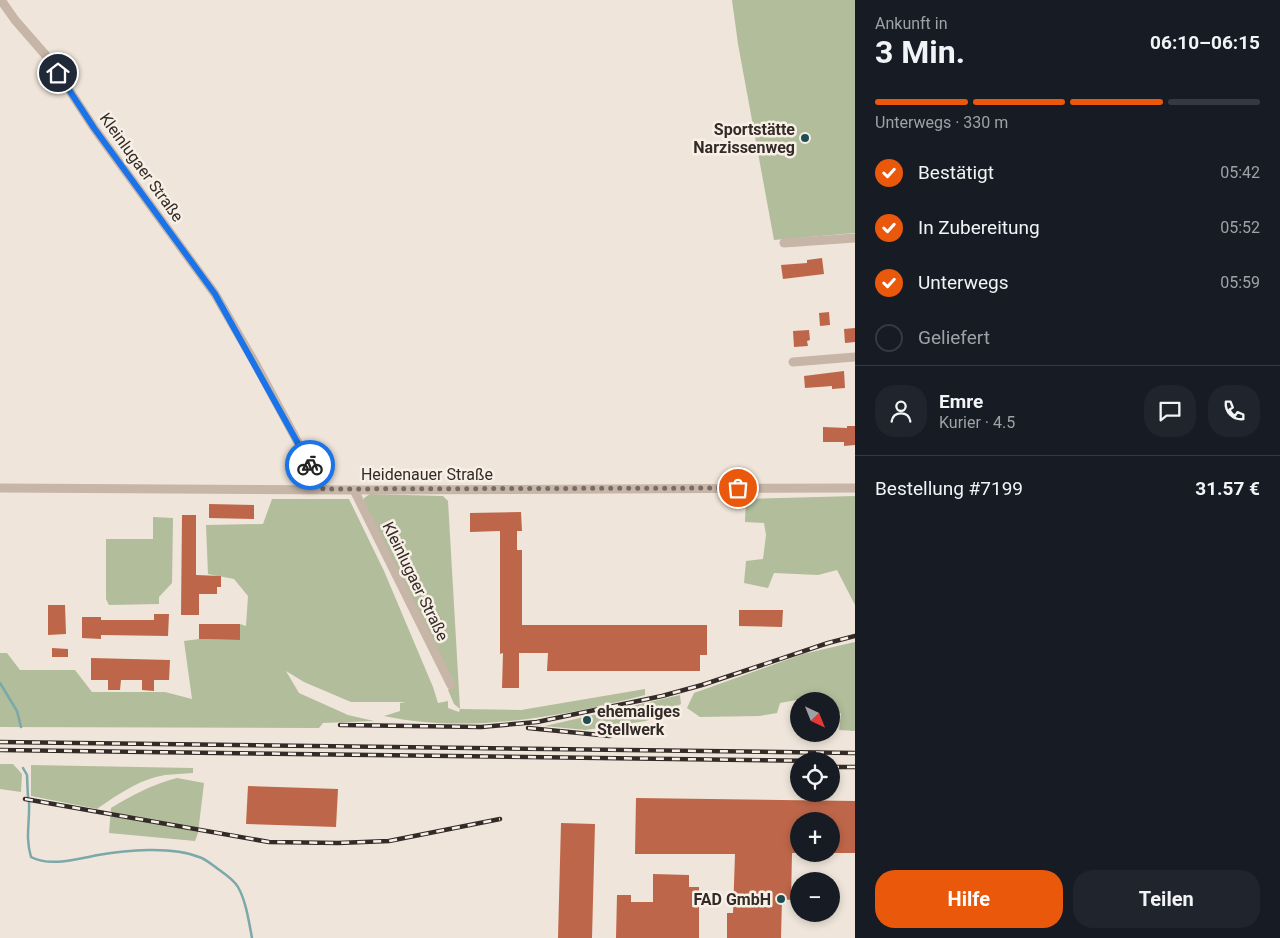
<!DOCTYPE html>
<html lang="de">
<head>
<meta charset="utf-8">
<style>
	body { margin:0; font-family:Roboto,sans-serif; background:#20242c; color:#f1f3f6; height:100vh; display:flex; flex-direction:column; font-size:19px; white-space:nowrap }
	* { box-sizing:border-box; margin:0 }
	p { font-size:16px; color:#9ea1a6 }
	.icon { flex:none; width:28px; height:28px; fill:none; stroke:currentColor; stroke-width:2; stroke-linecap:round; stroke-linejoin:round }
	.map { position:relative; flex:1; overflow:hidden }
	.side { display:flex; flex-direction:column; background:#171b24; width:425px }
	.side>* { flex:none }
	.needle { width:32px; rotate:137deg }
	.buttons { position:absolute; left:790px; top:692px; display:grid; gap:10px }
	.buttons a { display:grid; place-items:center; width:50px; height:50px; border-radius:50%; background:#171b24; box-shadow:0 2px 8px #0003; font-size:25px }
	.pin { position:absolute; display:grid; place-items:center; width:42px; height:42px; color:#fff; margin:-21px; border:2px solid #fff; border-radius:50%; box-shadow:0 1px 5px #0007 }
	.courier { position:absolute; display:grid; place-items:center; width:50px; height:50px; margin:-25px; border:4px solid #1a73e8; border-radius:50%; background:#fff; color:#222; box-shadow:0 1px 6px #0007 }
	.head em { font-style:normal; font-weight:700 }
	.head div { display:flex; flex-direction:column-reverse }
	.head { display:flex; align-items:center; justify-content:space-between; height:85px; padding:0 20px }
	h1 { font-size:32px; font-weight:700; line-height:38px }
	.bar { display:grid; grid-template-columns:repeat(4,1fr); gap:8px 5px; align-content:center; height:60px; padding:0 20px }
	.bar i { height:6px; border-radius:4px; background:#363941 }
	.bar .current { background:#ea580c }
	.bar p { grid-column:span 4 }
	.line { display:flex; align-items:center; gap:12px; padding:0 20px; border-top:1px solid #363941 }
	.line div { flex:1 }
	.round { display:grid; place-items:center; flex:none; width:52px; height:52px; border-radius:20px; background:#20242c }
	ol { padding:0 20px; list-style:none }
	li { display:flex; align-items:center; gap:15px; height:55px }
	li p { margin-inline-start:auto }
	li .icon { padding:5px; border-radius:50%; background:#ea580c; color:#fff; stroke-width:4 }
	li:last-child { color:#9ea1a6 }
	li i { width:28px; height:28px; border:2px solid #363941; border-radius:50% }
	.cta { display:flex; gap:10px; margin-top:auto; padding:10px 20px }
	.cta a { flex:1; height:58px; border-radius:20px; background:#ea580c; color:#fff; font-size:20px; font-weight:700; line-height:58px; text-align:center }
	.cta a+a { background:#20242c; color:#f1f3f6 }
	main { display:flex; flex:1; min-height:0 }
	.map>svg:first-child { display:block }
	.green { fill:#b2bd9b }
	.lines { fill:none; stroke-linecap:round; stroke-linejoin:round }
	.stream { stroke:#7ba8ab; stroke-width:2.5 }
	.building { fill:#be6649 }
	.minor { stroke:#c7b5a7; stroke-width:9 }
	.rail-casing { stroke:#332b27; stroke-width:4.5 }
	.rail { stroke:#f8efe6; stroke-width:2.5; stroke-dasharray:8; stroke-linecap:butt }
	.done { stroke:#756c66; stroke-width:5; stroke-dasharray:0 9 }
	.route { stroke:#1a73e8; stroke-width:6 }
	.poi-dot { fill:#1f4e52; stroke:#f8efe6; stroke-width:2 }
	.labels { text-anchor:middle; stroke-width:5; stroke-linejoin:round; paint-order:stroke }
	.poi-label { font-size:16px; font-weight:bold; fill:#332b27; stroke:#f8efe6; text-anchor:end }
	.street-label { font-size:16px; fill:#332b27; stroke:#f8efe6 }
</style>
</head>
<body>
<main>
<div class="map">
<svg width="855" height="938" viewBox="0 0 855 938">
	<rect width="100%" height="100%" fill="#efe5da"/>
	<!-- green -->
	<g class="green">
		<path d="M732 0H855V233L774 240 738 44Z"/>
		<path d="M370 494 443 496 448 501 460 709 521 710 645 689V695C563 717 467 734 384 716L400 711V703L406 702H351L304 682 286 671 299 693 348 715 374 721 323 723 319 728 0 727V653H7L20 670H75L92 692H165L192 699 184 641 199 639 239 640 240 624 246 626 248 596 234 579 208 574 206 525 263 524 272 499H349L384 571 433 687 438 703 448 701V708L459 712 460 709 454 704 448 690 454 683 364 502V498Z"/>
		<path d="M855 496V605L837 570 818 575 774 573 768 588 744 583 746 561 763 559 766 535 764 523 745 522 746 499Z"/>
		<path d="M153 517 173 518 172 583 159 597V604L109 605 106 599V539H153Z"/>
		<path d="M855 642V731L839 730 841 713H831V701L802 699 780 703 777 713 759 716 700 717 687 708 694 693 803 654Z"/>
		<path d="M680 695 681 704 646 721 585 730 545 726Z"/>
		<path d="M0 764H13L22 774 21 792 0 789Z"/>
		<path d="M31 765 193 768V773C183 774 174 774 165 775 140 779 117 795 97 809L31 796Z"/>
		<path d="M177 778 204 783 198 833 195 841 109 833 111 808C132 795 153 784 177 778Z"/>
	</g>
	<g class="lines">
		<!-- stream -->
		<g class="stream">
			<path d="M0 683 17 711 21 727"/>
			<path d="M23 768 27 775 28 798"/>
			<path d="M29 802C30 822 25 837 31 857 50 867 77 859 98 855 126 850 172 846 199 857 206 859 212 865 218 869 225 874 234 880 238 887 246 901 249 922 252 938"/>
		</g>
	</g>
	<!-- building -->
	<g class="building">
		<path d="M822 258 824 274 783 279 781 265 807 263V260Z"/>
		<path d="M829 312 830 325 820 326 819 313Z"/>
		<path d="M855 328V342L845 343 844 329Z"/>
		<path d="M809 330 810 340 807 341 808 346 794 347 793 331Z"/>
		<path d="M844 371 845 388 832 389V386L805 388 804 376Z"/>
		<path d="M847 426H855V445L844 446V442H823V427L847 428Z"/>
		<path d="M209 504 254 505V519L209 518Z"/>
		<path d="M521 512 522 531H517V550H522V625H707V655H700V671H547L548 653H519V688H502L503 653 500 654V531L470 532V513Z"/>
		<path d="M182 515H196V575L221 576V587H217V594H199V615H181Z"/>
		<path d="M48 605H65L66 634 48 635Z"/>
		<path d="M739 610H783L782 627 739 626Z"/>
		<path d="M154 614H169L168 636 101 635V639L82 638V617H101V620H154Z"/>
		<path d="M199 624H240V640L199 639Z"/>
		<path d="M52 648 68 649V657H52Z"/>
		<path d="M91 658 170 660 169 680H154V691L142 690V680H121L120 690H108V680H91Z"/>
		<path d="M248 786 338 789 336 827 246 824Z"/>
		<path d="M636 798 855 801V853H831V821H799V853H792L791 900 782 899 781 938H727V913H733L735 854H635Z"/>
		<path d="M561 823 595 824 592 938H558Z"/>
		<path d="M653 874 689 875V887H699V938H616L617 895H631V902H653Z"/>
	</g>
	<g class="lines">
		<!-- minor -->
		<g class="minor">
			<path d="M1 0 15 20 49 59 94 128 215 294 255 363 323 489"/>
			<path d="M784 243 855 238"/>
			<path d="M793 362 855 357"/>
			<path d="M0 488 354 490 855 488"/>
			<path d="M354 490 451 685"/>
		</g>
		<defs>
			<g id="rail">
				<path d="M340 725 481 727 537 722 662 696 702 685 828 643 855 636"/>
				<path d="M528 728 610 736"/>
				<path d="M0 742 855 753"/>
				<path d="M0 750 827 761"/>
				<path d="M831 767H855"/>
				<path d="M25 799 269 842 338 843 389 841 500 819"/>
			</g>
		</defs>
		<!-- rail casing -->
		<use href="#rail" class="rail-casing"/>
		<!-- rail -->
		<use href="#rail" class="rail"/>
	</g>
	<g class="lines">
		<!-- done -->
		<path class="done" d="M310 465 323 489 738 488"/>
		<!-- route -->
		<path class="route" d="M58 73 94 128 215 294 310 465"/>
	</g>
	<!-- markers -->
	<g class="poi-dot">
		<circle cx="805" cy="138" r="5"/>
		<circle cx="587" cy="720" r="5"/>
		<circle cx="781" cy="899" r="5"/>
	</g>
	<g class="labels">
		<!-- poi labels -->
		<g class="poi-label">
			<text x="795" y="135">Sportstätte<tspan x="795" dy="18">Narzissenweg</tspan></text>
			<text x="597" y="717" text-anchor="start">ehemaliges<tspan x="597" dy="18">Stellwerk</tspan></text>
			<text x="771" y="905">FAD GmbH</text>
		</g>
		<!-- street labels -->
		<g class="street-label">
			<text transform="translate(142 167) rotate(54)" y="6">Kleinlugaer Straße</text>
			<text x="427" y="480">Heidenauer Straße</text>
			<text transform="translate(416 581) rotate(64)" y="6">Kleinlugaer Straße</text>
		</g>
	</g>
</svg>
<div class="buttons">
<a><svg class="needle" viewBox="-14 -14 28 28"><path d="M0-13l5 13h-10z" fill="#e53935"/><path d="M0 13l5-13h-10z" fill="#9ea1a6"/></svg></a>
<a><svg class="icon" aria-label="locate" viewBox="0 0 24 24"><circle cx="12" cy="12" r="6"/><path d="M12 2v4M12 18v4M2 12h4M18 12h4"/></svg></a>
<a>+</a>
<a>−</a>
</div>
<div class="pin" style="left:738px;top:488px;background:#ea580c"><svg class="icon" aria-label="bag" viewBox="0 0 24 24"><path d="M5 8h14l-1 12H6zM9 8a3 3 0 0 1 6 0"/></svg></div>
<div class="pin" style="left:58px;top:73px;background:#1f2937"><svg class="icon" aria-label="home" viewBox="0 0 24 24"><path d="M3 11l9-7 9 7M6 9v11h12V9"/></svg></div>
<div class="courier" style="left:310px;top:465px"><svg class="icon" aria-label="bike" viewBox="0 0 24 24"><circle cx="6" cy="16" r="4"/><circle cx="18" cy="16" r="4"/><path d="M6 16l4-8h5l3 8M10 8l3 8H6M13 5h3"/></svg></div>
</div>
<section class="side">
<div class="head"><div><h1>3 Min.</h1><p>Ankunft in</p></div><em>06:10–06:15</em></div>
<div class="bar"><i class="current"></i><i class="current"></i><i class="current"></i><i></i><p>Unterwegs · 330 m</p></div>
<ol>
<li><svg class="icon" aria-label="check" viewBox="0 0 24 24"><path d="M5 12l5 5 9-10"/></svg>Bestätigt<p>05:42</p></li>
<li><svg class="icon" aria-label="check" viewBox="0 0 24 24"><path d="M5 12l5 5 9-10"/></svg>In Zubereitung<p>05:52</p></li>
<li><svg class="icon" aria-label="check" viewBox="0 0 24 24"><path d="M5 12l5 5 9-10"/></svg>Unterwegs<p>05:59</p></li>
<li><i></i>Geliefert</li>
</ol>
<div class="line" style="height:90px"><a class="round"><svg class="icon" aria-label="person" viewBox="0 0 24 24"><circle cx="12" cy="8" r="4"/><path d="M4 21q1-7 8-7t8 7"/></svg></a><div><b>Emre</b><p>Kurier · 4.5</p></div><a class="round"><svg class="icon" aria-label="chat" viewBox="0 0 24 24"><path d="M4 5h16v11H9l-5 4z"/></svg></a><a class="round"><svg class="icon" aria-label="phone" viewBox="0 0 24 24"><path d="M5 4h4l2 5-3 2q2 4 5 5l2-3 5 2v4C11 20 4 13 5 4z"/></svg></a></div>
<div class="line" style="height:65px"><div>Bestellung #7199</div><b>31.57 €</b></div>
<div class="cta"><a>Hilfe</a><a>Teilen</a></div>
</section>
</main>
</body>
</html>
